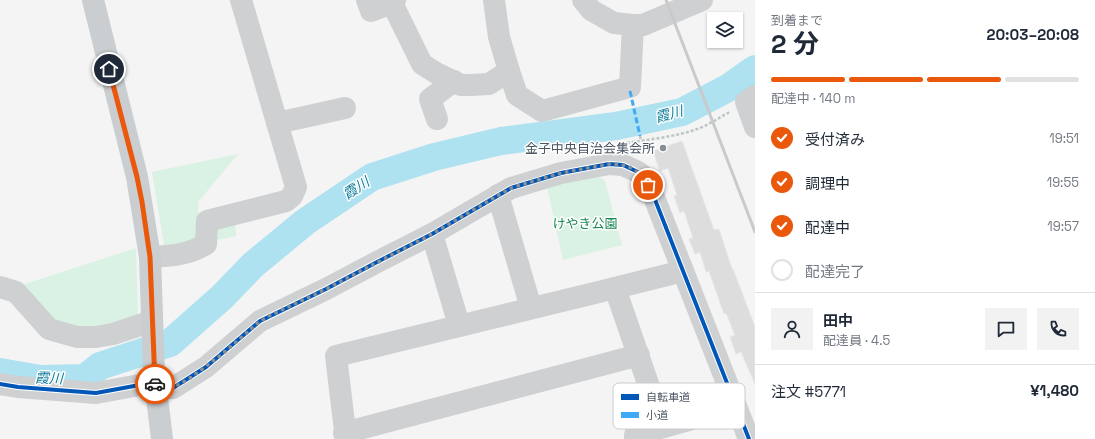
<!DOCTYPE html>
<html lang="ja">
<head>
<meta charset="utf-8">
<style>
	body { margin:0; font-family:"Space Grotesk","Noto Sans JP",sans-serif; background:#f2f2f3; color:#1f2937; height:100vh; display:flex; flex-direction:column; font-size:15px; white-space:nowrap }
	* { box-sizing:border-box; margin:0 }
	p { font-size:13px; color:#747a83 }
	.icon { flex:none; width:22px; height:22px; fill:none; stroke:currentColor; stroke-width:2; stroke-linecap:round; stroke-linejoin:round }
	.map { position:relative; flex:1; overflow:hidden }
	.details { display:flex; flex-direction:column; background:#fff; width:340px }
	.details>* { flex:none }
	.tools { position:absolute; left:707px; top:12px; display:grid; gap:8px }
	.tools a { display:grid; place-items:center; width:36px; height:36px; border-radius:0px; background:#fff; box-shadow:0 1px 3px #0004; font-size:20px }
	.pin { position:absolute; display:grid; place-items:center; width:34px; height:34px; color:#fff; margin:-17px; border:2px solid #fff; border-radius:50%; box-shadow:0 1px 4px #0007 }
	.courier { position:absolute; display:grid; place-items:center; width:40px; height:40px; margin:-20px; border:3px solid #ea580c; border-radius:50%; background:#fff; color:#222; box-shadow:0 1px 5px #0007 }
	.summary em { font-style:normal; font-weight:700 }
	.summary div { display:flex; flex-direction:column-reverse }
	.summary { display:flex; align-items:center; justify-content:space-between; height:68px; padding:0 16px }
	h1 { font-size:26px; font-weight:700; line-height:30px }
	.bar { display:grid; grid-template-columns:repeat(4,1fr); gap:6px 4px; align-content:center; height:48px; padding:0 16px }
	.bar i { height:5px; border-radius:3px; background:#e0e1e3 }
	.bar .selected { background:#ea580c }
	.bar p { grid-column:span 4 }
	.line { display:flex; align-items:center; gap:10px; padding:0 16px; border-top:1px solid #e0e1e3 }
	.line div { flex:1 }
	.round { display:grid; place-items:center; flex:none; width:42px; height:42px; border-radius:0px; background:#f2f2f3 }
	ol { padding:0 16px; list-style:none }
	li { display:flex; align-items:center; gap:12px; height:44px }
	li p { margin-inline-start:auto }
	li .icon { padding:4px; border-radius:50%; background:#ea580c; color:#fff; stroke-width:4 }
	li:last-child { color:#747a83 }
	li i { width:22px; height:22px; border:2px solid #e0e1e3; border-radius:50% }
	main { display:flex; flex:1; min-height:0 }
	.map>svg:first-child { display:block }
	.green { fill:#d9f2e3 }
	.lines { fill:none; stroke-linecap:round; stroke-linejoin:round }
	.river { stroke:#aee2f0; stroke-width:28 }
	.building { fill:#ddddde; stroke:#e5e6e7 }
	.path { stroke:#bcc7c4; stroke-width:2.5; stroke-dasharray:3 2; stroke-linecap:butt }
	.minor { stroke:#ced0d2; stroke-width:22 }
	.major { stroke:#caced1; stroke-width:22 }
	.rail { stroke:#c9cacc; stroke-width:3 }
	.quiet { stroke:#3fa9f5; stroke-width:3; stroke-dasharray:6 3; stroke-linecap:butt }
	.cycleway-casing { stroke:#fff; stroke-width:6 }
	.cycleway { stroke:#0057b8; stroke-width:4 }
	.done { stroke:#868d94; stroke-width:4; stroke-dasharray:0 7.2 }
	.route { stroke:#ea580c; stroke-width:5 }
	.poi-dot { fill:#868d94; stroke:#fff; stroke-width:1.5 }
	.labels { text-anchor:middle; stroke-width:3; stroke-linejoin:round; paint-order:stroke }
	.poi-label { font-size:13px; fill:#4a5661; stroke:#fff; text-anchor:end }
	.park-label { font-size:13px; fill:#17864f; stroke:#fff }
	.water-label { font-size:14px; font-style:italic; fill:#0c7c9b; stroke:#fff }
	.key { fill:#fff; stroke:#c9ccd0; stroke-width:1 }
	.key-label { font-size:11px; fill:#4a5661 }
</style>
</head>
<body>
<main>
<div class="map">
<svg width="755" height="439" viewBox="0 0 755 439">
	<rect width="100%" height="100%" fill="#f4f4f4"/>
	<!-- green -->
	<g class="green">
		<path d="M238 154 198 202 199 226 235 218 236 236 165 251 152 172Z"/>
		<path d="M595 174 605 181 622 245 563 260 547 187Z"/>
		<path d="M136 248 138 320 107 329 52 325 19 286Z"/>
	</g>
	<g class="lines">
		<!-- river -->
		<path class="river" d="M0 372 40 379 85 378 100 366 170 343 222 297 253 265 305 222 372 177 434 157 501 141 616 126 682 112 728 88 755 69"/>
	</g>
	<!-- building -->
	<path class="building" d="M682 141 714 230 719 229 732 269H733L755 327V384L741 352 736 354 730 337 735 335 726 313 724 314 709 271 706 272 700 252 695 254 689 239 693 238 684 211 680 213 674 196 677 195 668 168 660 171 653 151Z"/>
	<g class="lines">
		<!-- path -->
		<g class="path">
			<path d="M640 136 641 140"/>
			<path d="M617 145C645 139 674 138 700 128 710 124 720 117 730 112"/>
			<path d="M639 153 646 140"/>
		</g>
		<!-- minor -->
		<g class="minor">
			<path d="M367 0 371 11 392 3 395 0"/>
			<path d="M494 0 499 37 509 71 517 95 542 111 630 87 633 25"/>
			<path d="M583 0 591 10 614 23 633 25H643L702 0"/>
			<path d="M392 3 422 64 438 74 461 85H471L489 84 509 71"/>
			<path d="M755 96 746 102 755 127"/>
			<path d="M437 119 430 99 454 81"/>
			<path d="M277 123 345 108"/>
			<path d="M498 195 531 308"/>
			<path d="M432 234 459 325"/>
			<path d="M150 257C170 256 189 255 206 244L207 221 286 201 292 196 296 187 241 0"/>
			<path d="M0 287 16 292 49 329 77 337H96L113 334 152 321"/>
			<path d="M615 288 663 427"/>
			<path d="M0 384 18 387 96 393 145 384 155 389 173 388 206 367 260 321 326 289 379 261 432 234 511 188 561 173 609 164 623 165 638 172 644 177 652 192 749 439"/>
			<path d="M344 433 639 355"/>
			<path d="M346 439 336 356 615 288 683 271"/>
			<path d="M635 439V435L736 407"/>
		</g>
		<!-- major -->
		<path class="major" d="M93 0 137 177 150 257 154 373 162 439"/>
		<!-- rail -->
		<path class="rail" d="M666 0 755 232"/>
		<!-- quiet -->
		<path class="quiet" d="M630 91 640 136"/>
		<defs>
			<path id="cycleway" d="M0 384 18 387 96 393 145 384 155 389 173 388 206 367 260 321 326 289 379 261 432 234 511 188 561 173 609 164 623 165 638 172 644 177 652 192 749 439"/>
		</defs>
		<!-- cycleway casing -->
		<use href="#cycleway" class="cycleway-casing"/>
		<!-- cycleway -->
		<use href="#cycleway" class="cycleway"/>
	</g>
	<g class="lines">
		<!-- done -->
		<path class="done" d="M155 384V389L173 388 190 378 221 355 260 321 269 316 326 289 432 234 511 188 561 173 609 164 623 165 632 168 644 177 648 185"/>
		<!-- route -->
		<path class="route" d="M109 69 137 177 142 202 150 257 155 384"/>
	</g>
	<!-- markers -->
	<circle class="poi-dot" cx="663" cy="148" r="4"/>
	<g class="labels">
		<!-- poi labels -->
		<g class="poi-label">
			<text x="655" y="153">金子中央自治会集会所</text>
		</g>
		<!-- park labels -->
		<g class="park-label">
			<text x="585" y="228">けやき公園</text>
		</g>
		<!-- water labels -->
		<g class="water-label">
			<text transform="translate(669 114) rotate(-15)" y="5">霞川</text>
			<text transform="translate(356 188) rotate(-33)" y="5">霞川</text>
			<text transform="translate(49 378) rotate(2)" y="5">霞川</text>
		</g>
	</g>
	<!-- legend -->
	<rect x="613" y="383" width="132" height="46" rx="6" class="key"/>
	<rect x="621" y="394" width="18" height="6" fill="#0057b8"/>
	<rect x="621" y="412" width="18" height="6" fill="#3fa9f5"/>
	<g class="key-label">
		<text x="646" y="401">自転車道</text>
		<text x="646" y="419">小道</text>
	</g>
</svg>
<div class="tools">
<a><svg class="icon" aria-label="layers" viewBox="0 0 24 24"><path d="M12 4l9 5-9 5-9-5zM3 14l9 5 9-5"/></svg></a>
</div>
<div class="pin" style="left:648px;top:185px;background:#ea580c"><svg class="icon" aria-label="bag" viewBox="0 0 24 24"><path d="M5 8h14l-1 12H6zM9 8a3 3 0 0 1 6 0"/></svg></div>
<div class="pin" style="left:109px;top:69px;background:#1f2937"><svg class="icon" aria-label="home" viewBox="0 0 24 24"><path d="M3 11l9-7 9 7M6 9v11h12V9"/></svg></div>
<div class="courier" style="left:155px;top:384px"><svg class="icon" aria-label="car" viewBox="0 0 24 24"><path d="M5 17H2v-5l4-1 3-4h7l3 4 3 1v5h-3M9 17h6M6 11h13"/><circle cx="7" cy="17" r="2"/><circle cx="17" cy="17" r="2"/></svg></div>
</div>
<section class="details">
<div class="summary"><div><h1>2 分</h1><p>到着まで</p></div><em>20:03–20:08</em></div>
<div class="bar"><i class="selected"></i><i class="selected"></i><i class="selected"></i><i></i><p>配達中 · 140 m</p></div>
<ol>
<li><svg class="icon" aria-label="check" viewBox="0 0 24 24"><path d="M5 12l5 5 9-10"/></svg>受付済み<p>19:51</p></li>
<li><svg class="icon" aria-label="check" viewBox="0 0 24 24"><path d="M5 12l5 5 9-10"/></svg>調理中<p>19:55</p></li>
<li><svg class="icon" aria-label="check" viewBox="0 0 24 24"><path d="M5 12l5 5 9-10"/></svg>配達中<p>19:57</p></li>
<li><i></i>配達完了</li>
</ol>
<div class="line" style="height:72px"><a class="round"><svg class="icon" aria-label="person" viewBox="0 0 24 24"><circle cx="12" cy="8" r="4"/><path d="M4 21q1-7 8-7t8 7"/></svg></a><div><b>田中</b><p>配達員 · 4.5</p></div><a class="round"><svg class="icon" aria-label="chat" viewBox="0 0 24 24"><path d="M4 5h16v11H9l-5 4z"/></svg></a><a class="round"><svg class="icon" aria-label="phone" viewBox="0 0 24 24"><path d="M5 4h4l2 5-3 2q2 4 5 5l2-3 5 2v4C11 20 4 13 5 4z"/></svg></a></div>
<div class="line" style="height:52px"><div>注文 #5771</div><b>¥1,480</b></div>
</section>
</main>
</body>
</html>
